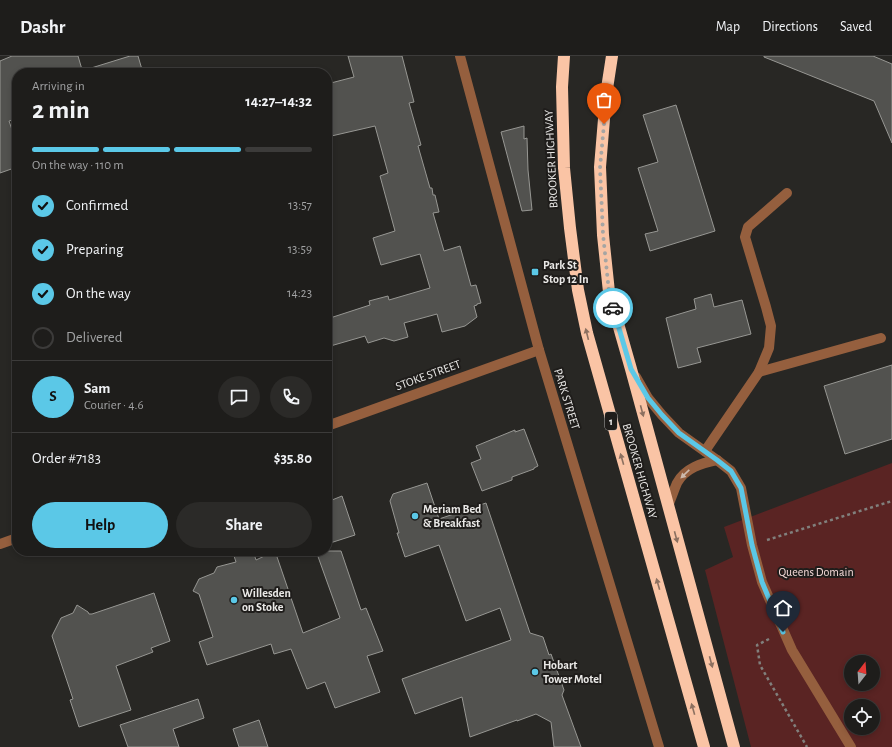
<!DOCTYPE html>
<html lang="en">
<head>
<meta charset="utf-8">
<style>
	body { margin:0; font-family:"Alegreya Sans",sans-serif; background:#2b2a28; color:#f1f3f6; height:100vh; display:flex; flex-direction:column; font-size:15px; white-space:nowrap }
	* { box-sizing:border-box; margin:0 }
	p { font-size:13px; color:#a1a2a3 }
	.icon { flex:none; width:22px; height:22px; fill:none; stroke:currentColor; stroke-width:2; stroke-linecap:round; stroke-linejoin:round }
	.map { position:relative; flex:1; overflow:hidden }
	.side { position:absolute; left:12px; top:12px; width:320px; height:488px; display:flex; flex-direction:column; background:#1e1d1b; border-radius:16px; box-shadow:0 2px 6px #0003,0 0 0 1px #3c3b3a }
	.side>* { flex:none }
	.needle { width:26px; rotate:17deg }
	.fabs { position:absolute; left:844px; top:599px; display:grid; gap:8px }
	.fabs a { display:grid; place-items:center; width:36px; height:36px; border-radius:50%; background:#1e1d1b; box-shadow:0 2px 6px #0003,0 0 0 1px #3c3b3a; font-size:20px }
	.pin { position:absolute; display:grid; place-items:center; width:34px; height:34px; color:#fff; margin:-41px -17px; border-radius:50% 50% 50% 0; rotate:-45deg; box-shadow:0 0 4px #0007 }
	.pin .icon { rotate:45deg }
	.courier { position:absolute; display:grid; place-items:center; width:40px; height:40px; margin:-20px; border:3px solid #5bc8e7; border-radius:50%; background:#fff; color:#222; box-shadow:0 1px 5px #0007 }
	.summary em { font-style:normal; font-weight:700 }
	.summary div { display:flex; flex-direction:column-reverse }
	.summary { display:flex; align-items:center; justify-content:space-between; height:68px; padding:0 20px }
	h1 { font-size:26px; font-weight:700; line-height:30px }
	.bar { display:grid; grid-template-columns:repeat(4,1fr); gap:6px 4px; align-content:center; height:48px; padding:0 20px }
	.bar i { height:5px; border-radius:3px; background:#3c3b3a }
	.bar .selected { background:#5bc8e7 }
	.bar p { grid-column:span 4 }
	.line { display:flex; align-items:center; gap:10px; padding:0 20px; border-top:1px solid #3c3b3a }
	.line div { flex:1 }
	.round { display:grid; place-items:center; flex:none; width:42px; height:42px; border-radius:21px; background:#2b2a28 }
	ol { padding:0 20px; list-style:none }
	li { display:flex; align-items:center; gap:12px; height:44px }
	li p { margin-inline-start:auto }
	li .icon { padding:4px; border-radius:50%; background:#5bc8e7; color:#111; stroke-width:4 }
	li:last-child { color:#a1a2a3 }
	li i { width:22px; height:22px; border:2px solid #3c3b3a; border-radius:50% }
	.action { display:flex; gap:8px; margin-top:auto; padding:8px 20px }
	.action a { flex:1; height:46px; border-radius:24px; background:#5bc8e7; color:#111; font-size:16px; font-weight:700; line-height:46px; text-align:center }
	.action a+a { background:#2b2a28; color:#f1f3f6 }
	header { display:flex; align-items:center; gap:24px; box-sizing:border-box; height:56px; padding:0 20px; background:#1e1d1b; border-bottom:1px solid #3c3b3a }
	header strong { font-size:19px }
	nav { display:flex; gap:22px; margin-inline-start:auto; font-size:14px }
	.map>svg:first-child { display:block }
	.green { fill:#5a2423; fill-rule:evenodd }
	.building { fill:#52524f; stroke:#979793 }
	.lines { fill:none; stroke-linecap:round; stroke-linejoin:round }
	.path { stroke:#81807d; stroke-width:2.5; stroke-dasharray:3 3; stroke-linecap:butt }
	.minor { stroke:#955f3e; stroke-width:10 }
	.highway { stroke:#fac4a5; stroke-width:12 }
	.oneway { fill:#8c7060 }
	.oneway2 { fill:#ccb9ac }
	.done { stroke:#a6a5a3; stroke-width:4; stroke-dasharray:0 7.2 }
	.route { stroke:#5bc8e7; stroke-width:5 }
	.poi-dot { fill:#5bc8e7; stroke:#1f1d1b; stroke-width:1.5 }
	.labels { text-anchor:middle; stroke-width:4; stroke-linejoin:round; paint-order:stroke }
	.shield { fill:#1f1d1b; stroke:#adacaa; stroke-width:1 }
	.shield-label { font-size:11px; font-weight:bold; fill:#eae9e7 }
	.street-label { font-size:12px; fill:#eae9e7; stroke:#1f1d1b }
	.poi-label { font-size:12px; font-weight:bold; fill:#eae9e7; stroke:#1f1d1b; text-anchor:start }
	.park-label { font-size:12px; fill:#f8dcda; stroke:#1f1d1b }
</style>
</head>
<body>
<header>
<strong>Dashr</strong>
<nav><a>Map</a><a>Directions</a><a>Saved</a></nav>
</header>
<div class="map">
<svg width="892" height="691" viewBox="0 0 892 691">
	<rect width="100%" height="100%" fill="#282724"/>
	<!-- green -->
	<path class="green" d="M892 407V691H751L705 514 733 501 724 471ZM851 606H873V628H851ZM851 650H873V672H851Z"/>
	<!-- building -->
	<g class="building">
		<path d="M12 0H78L83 17H17V63L9 65 17 88V111L0 117V5Z"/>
		<path d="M130 0H138L143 17H89L88 13Z"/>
		<path d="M348 0H402L414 46 409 47 421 89 418 90 430 132H432L433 139H435L439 156 433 157 444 195 460 190 471 230 476 229 481 247 477 248V249L474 250 477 261 465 270 442 276 437 258 404 267 408 281 394 285 384 282 368 287 365 280 327 291V263L370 249 369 245 388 240 389 244 430 232 420 198 381 209 373 182 395 175 380 120 388 117 375 70 327 81V28L354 21Z"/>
		<path d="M764 0H873L892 8V87L874 45 764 1Z"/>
		<path d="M676 49 715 175 650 195 645 178 658 175 638 112 658 106 643 59Z"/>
		<path d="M524 70V83L527 82 528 114 532 154 522 155 501 76Z"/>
		<path d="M711 238 714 251 742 244 751 278 697 292 701 306 678 312 666 262 696 253 694 243Z"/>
		<path d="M892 309V383L845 398 824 330Z"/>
		<path d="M524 373 538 410 534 412V413L512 421V424L482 435 471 407 481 403 476 390 515 374V376Z"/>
		<path d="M427 427 439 463 486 447 530 577 543 581 549 599 551 598 564 634 562 639 581 691H554L551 666 536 658 517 665V664L470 681 462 641 415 658 402 623 511 584 500 552 466 565 439 489 405 501 397 477H399L390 445 393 438Z"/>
		<path d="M342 440 355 479 327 488V446Z"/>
		<path d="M236 495H253L256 504 275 495 303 577 340 562 316 495H341L361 554 366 552 383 595 367 600 380 636 335 652 325 626 307 633 291 593 274 598 271 588 207 609 199 586 213 581 199 538 193 535 199 523 214 517 217 511 236 506 234 500H237Z"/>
		<path d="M154 537 170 585 151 592 153 596 116 610 131 654 79 671 70 644 73 643 52 580 61 562 73 557 77 549 88 556 89 558H92Z"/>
		<path d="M198 643 204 662 173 673 179 691H128L120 669Z"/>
		<path d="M259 664 268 691H239L233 673Z"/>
	</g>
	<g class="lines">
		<!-- path -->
		<g class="path">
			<path d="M767 484 892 445"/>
			<path d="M769 583 757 589 760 609 807 691"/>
		</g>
		<!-- minor -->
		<g class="minor">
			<path d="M460 0 539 294 659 691"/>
			<path d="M759 316 881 282"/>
			<path d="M636 321 648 342 662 359 679 377 717 404 731 415 741 432 752 489 762 526 792 594 851 691"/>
			<path d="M327 370 539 294"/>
			<path d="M705 395 759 316 769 292 771 270 766 251 745 181 748 171 787 137"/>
			<path d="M668 450C671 443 674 434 677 427 685 412 702 407 717 404"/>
			<path d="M0 488 17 482"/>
		</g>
		<!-- highway -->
		<g class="highway">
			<path d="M564 0 562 31 564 112 570 172 578 234 587 277 704 691"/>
			<path d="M612 0 606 39 600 111 603 179 609 236 631 313 734 691"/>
		</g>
	</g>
	<!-- one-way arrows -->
	<defs><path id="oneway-solid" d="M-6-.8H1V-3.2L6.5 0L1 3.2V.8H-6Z"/></defs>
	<g class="oneway">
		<use href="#oneway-solid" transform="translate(587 278) rotate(-104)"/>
		<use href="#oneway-solid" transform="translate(642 355) rotate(75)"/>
		<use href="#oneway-solid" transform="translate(622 403) rotate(-106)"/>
		<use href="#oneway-solid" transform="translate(676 481) rotate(75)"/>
		<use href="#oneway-solid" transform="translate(658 528) rotate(-106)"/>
		<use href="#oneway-solid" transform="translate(711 606) rotate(75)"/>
		<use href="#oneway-solid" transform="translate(693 653) rotate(-106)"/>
	</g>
	<use class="oneway2" href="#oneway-solid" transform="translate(685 418) rotate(136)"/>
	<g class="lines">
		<!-- done -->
		<path class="done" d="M604 68 600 112 603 178 609 236 613 252"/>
		<!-- route -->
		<path class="route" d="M613 252 631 313 648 342 662 359 679 377 717 404 731 415 741 432 752 489 762 526 783 576"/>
	</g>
	<!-- markers -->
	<g class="poi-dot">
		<rect x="531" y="212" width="8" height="8" rx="2"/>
		<circle cx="415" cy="460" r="4"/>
		<circle cx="234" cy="544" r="4"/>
		<circle cx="535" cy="616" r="4"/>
	</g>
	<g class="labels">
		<!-- shield labels -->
		<rect class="shield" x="605" y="356" width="12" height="18" rx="3"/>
		<g class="shield-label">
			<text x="611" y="369">1</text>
		</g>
		<!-- street labels -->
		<g class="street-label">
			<text transform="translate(551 103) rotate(-93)" y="4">BROOKER HIGHWAY</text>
			<text transform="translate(428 319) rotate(-20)" y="4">STOKE STREET</text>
			<text transform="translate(567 343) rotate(73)" y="4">PARK STREET</text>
			<text transform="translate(640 415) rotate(74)" y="4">BROOKER HIGHWAY</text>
		</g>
		<!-- poi labels -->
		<g class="poi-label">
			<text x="543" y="213">Park St<tspan x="543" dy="14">Stop 12 In</tspan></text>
			<text x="423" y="457">Meriam Bed<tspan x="423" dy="14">&amp; Breakfast</tspan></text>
			<text x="242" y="541">Willesden<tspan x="242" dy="14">on Stoke</tspan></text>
			<text x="543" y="613">Hobart<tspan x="543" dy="14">Tower Motel</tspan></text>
		</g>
		<!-- park labels -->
		<g class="park-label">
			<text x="816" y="520">Queens Domain</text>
		</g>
	</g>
</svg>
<div class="fabs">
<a><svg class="needle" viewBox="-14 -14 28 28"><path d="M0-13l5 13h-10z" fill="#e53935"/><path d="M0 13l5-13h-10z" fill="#a1a2a3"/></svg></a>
<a><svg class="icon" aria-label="locate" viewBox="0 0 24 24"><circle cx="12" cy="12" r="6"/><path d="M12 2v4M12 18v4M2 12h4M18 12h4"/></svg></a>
</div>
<div class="pin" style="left:604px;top:68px;background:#ea580c"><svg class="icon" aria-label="bag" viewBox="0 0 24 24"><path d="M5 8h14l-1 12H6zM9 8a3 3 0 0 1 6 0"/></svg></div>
<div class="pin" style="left:783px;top:576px;background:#1f2937"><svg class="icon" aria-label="home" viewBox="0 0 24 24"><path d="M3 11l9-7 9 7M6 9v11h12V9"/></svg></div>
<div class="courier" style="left:613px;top:252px"><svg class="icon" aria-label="car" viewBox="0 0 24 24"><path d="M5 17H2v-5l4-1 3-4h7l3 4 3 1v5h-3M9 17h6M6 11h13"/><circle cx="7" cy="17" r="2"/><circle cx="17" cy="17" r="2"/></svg></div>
<section class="side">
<div class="summary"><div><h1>2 min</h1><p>Arriving in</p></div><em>14:27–14:32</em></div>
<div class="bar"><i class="selected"></i><i class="selected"></i><i class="selected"></i><i></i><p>On the way · 110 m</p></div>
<ol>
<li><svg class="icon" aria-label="check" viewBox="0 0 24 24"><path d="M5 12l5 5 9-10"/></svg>Confirmed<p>13:57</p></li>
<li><svg class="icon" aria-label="check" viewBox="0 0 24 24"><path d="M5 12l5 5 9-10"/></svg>Preparing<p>13:59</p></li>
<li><svg class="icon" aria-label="check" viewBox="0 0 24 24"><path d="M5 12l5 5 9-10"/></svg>On the way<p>14:23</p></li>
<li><i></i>Delivered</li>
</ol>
<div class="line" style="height:72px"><b class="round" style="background:#5bc8e7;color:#111">S</b><div><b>Sam</b><p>Courier · 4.6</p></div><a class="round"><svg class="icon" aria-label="chat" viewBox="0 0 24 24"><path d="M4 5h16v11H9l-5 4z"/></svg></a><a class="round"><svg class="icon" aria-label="phone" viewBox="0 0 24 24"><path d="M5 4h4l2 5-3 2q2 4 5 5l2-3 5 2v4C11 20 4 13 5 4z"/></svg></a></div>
<div class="line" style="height:52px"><div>Order #7183</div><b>$35.80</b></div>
<div class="action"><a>Help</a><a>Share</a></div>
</section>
</div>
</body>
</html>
